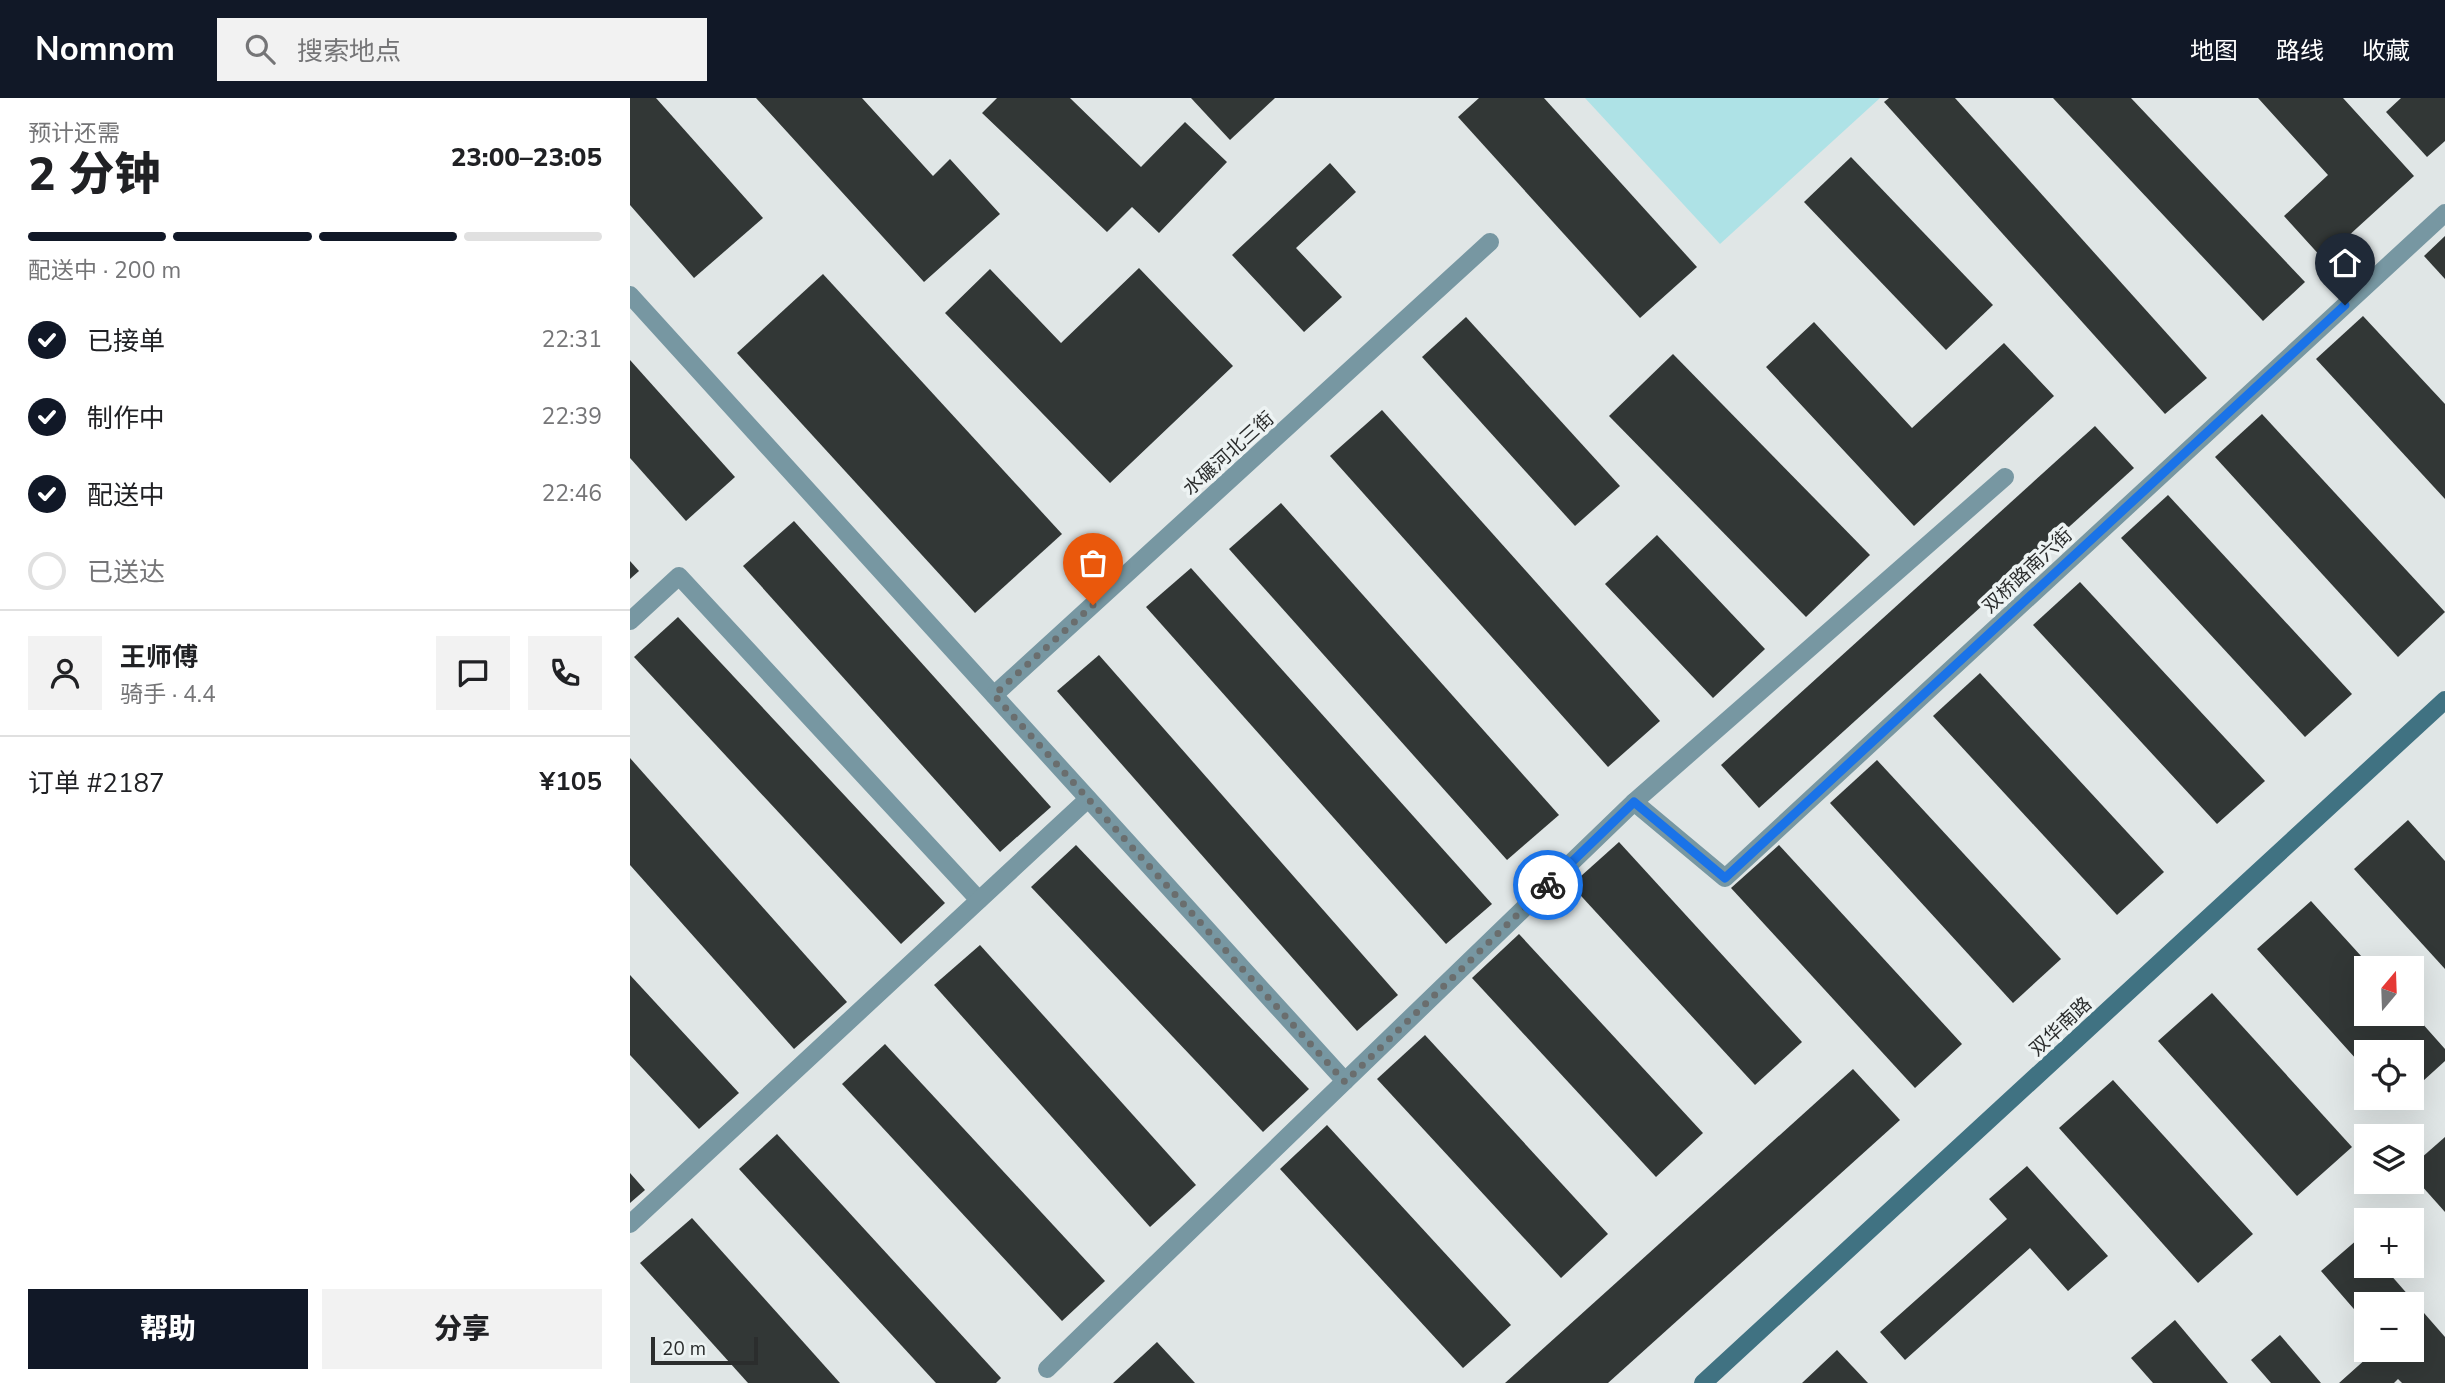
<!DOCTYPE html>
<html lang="zh">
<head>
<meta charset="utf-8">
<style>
	body { margin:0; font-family:"Nunito Sans","Noto Sans SC",sans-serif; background:#f2f2f2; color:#202124; height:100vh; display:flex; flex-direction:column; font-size:26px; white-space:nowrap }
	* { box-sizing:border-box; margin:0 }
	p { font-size:23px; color:#757577 }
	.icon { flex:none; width:38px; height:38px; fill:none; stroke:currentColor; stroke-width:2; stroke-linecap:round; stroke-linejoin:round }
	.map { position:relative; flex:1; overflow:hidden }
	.details { display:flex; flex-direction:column; background:#fff; width:630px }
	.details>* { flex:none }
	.needle { width:46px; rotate:19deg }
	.tools { position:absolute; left:1724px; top:858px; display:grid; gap:14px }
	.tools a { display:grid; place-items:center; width:70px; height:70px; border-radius:0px; background:#fff; box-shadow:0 7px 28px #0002; font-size:35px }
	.scale { position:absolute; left:21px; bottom:18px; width:107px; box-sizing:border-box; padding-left:7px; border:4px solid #2b2d2d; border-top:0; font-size:19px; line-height:24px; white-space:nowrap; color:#2b2d2d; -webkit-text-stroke:5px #edf3f3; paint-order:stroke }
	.pin { position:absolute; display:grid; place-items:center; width:60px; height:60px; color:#fff; margin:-72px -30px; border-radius:50% 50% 50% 0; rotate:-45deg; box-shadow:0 0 7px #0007 }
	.pin .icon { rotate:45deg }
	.courier { position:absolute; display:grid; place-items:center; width:70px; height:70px; margin:-35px; border:5px solid #1a73e8; border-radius:50%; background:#fff; color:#222; box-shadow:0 2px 9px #0007 }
	.head em { font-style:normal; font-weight:800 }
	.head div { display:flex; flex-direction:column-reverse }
	.head { display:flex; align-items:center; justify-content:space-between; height:119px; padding:0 28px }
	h1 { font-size:46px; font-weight:800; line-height:52px }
	.bar { display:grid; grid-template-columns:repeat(4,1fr); gap:10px 7px; align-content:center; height:84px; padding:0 28px }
	.bar i { height:9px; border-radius:5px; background:#e0e0e0 }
	.bar .selected { background:#111827 }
	.bar p { grid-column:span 4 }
	.line { display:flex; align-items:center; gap:18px; padding:0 28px; border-top:2px solid #e0e0e0 }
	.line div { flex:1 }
	.round { display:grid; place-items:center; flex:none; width:74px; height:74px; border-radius:0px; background:#f2f2f2 }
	ol { padding:0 28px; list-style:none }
	li { display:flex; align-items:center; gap:21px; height:77px }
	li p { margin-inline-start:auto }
	li .icon { padding:7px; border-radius:50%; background:#111827; color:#fff; stroke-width:4 }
	li:last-child { color:#757577 }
	li i { width:38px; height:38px; border:4px solid #e0e0e0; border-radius:50% }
	.button { display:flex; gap:14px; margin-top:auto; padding:14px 28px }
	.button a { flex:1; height:80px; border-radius:0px; background:#111827; color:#fff; font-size:28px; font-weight:800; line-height:80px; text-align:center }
	.button a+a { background:#f2f2f2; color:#202124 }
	header { display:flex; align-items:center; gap:42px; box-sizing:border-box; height:98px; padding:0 35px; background:#111827; color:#fff }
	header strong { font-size:33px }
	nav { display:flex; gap:38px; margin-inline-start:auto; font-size:24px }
	.search { width:490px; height:63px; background:#f2f2f2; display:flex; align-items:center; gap:18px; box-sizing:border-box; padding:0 24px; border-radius:0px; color:#757577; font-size:26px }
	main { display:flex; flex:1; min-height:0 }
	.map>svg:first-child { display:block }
	.green { fill:#aee2e6 }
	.building { fill:#323736 }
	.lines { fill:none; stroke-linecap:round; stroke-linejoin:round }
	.lane { stroke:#7797a2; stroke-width:18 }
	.street { stroke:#7797a2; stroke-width:18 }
	.secondary { stroke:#407282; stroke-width:18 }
	.done { stroke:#6a6e6e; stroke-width:7; stroke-dasharray:0 12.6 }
	.route { stroke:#1a73e8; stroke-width:9 }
	.labels { text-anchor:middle; stroke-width:7; stroke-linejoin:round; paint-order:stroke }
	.street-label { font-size:19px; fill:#2b2d2d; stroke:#edf3f3 }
</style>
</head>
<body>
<header>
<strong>Nomnom</strong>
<div class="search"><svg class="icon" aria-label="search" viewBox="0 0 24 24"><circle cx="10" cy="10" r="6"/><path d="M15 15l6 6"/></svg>搜索地点</div>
<nav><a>地图</a><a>路线</a><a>收藏</a></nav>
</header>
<main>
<section class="details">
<div class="head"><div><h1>2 分钟</h1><p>预计还需</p></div><em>23:00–23:05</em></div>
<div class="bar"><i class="selected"></i><i class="selected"></i><i class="selected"></i><i></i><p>配送中 · 200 m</p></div>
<ol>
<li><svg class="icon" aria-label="check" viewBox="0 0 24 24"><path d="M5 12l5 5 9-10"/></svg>已接单<p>22:31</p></li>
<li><svg class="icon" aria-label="check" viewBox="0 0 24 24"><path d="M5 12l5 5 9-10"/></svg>制作中<p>22:39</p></li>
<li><svg class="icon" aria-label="check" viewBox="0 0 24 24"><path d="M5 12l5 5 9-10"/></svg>配送中<p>22:46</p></li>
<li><i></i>已送达</li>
</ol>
<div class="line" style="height:126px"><a class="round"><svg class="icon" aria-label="person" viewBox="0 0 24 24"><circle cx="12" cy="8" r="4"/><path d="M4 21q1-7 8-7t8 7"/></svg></a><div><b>王师傅</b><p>骑手 · 4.4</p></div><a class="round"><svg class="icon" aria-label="chat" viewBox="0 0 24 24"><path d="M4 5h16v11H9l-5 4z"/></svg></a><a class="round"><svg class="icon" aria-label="phone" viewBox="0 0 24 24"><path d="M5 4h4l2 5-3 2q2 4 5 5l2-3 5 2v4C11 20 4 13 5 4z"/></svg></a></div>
<div class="line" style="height:91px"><div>订单 #2187</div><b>¥105</b></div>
<div class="button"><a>帮助</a><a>分享</a></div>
</section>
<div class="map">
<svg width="1815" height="1285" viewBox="0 0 1815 1285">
	<rect width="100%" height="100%" fill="#e0e6e6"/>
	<!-- green -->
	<path class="green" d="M955 0H1250L1090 146Z"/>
	<!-- building -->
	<g class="building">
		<path d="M0 0H26L133 120 64 180 0 107Z"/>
		<path d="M126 0H232L303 78 320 61 370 116 294 184Z"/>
		<path d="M367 0H440L511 69 555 24 597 64 529 135 502 109 477 134 352 15Z"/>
		<path d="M561 0H645L600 42Z"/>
		<path d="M849 0H914L1067 169 1010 220 828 19Z"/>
		<path d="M1259 0H1325L1577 280 1535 316 1254 4Z"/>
		<path d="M1423 0H1501L1675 184 1633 223Z"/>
		<path d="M1628 0H1713L1784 78 1693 161 1654 118 1698 77Z"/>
		<path d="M1771 0H1815V43L1797 59 1756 14Z"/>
		<path d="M1221 59 1363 207 1316 252 1174 104Z"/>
		<path d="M700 65 726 94 666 150 712 199 674 234 602 157Z"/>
		<path d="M1815 138V181L1794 158Z"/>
		<path d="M509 170 603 268 480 385 315 215 360 171 431 245Z"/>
		<path d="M193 176 432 436 345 515 107 255Z"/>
		<path d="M1733 218 1815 306V401L1686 261Z"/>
		<path d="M836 219 990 388 945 428 792 259Z"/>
		<path d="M1184 224 1282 330 1374 245 1424 298 1284 428 1136 269Z"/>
		<path d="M1043 256 1240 457 1176 519 979 318Z"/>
		<path d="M0 262 105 379 56 423 0 360Z"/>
		<path d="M752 312 1030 623 978 669 700 358Z"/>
		<path d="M1632 316 1815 514 1768 559 1585 359Z"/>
		<path d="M1465 328 1504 370 1129 710 1091 667Z"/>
		<path d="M1538 397 1722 596 1675 639 1491 440Z"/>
		<path d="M651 405 929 717 877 762 599 451Z"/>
		<path d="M164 423 421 709 370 754 113 468Z"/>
		<path d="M1027 437 1135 551 1083 600 975 486Z"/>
		<path d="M0 463 9 473 0 481Z"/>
		<path d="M561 470 862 806 816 846 516 509Z"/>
		<path d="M1450 484 1635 683 1587 726 1403 527Z"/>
		<path d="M48 519 315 805 271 846 4 559Z"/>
		<path d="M469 557 768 897 727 933 427 593Z"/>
		<path d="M1350 575 1534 774 1487 817 1303 618Z"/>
		<path d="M0 660 217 904 164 951 0 767Z"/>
		<path d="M1247 662 1431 861 1383 905 1200 705Z"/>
		<path d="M1778 722 1815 763V871L1724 771Z"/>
		<path d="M989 744 1172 944 1125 987 941 787Z"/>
		<path d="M446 747 679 991 633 1034 401 789Z"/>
		<path d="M1149 747 1332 946 1285 990 1101 790Z"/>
		<path d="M1681 803 1742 870H1736V915H1783L1815 951V963L1782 993V954H1736V972L1627 851Z"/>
		<path d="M889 836 1073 1035 1026 1079 842 880Z"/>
		<path d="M350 847 566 1087 520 1129 304 887Z"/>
		<path d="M0 877 109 995 69 1031 0 957Z"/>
		<path d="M1582 895 1722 1049 1667 1098 1528 943Z"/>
		<path d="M795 937 978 1136 931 1180 747 981Z"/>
		<path d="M255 946 475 1183 432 1223 212 986Z"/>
		<path d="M1223 971 1270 1022 978 1285H875Z"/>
		<path d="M1483 982 1623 1136 1568 1185 1429 1030Z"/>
		<path d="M697 1027 881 1227 833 1270 650 1071Z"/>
		<path d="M147 1036 371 1280 366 1285H306L109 1071Z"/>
		<path d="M1815 1039V1114L1782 1077V1068Z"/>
		<path d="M1397 1068 1478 1158 1438 1193 1400 1150 1275 1262 1250 1234 1377 1121 1359 1101Z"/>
		<path d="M0 1075 15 1092 0 1105Z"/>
		<path d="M62 1120 210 1285H118L10 1165Z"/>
		<path d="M1728 1141 1736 1149V1167H1752L1815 1239V1285H1772L1768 1281 1764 1285H1709L1747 1251H1782V1206H1736V1225L1691 1173Z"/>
		<path d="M1545 1222 1598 1285H1523L1501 1260Z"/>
		<path d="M1650 1237 1691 1285H1641L1621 1262Z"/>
		<path d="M527 1244 565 1285H483Z"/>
		<path d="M1207 1252 1238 1285H1172Z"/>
	</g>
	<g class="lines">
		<!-- lane -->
		<path class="lane" d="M0 523 49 478 349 802"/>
		<!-- street -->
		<g class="street">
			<path d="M0 197 715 983"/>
			<path d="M364 597 860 144"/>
			<path d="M1004 704 1095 780 1815 115"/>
			<path d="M0 1126 458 701"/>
			<path d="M417 1271 1004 704 1375 379"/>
		</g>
		<!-- secondary -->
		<path class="secondary" d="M1073 1285 1815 602"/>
	</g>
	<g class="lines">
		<!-- done -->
		<path class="done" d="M463 507 364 597 715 984 918 787"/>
		<!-- route -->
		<path class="route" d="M918 787 1004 704 1095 780 1715 207"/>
	</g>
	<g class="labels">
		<!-- street labels -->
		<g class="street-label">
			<text transform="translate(598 355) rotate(-42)" y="7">水碾河北三街</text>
			<text transform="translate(1397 472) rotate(-43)" y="7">双桥路南六街</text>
			<text transform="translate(1430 928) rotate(-43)" y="7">双华南路</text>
		</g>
	</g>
</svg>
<div class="tools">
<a><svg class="needle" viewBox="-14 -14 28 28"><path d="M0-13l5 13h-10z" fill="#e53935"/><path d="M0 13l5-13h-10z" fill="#757577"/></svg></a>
<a><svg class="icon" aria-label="locate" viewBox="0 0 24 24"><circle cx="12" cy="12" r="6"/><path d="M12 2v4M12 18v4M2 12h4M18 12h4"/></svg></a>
<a><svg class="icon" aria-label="layers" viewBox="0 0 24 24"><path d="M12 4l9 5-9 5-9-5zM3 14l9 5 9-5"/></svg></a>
<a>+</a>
<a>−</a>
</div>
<div class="scale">20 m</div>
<div class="pin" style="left:463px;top:507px;background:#ea580c"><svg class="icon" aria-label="bag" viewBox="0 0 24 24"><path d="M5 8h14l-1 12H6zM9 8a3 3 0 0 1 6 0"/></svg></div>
<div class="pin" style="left:1715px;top:207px;background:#1f2937"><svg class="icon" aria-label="home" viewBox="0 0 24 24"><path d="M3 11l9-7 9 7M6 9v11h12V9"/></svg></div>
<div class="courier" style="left:918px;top:787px"><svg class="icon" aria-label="bike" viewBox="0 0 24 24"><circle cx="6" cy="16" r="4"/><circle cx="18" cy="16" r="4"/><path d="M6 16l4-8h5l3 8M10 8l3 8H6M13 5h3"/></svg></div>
</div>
</main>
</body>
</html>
